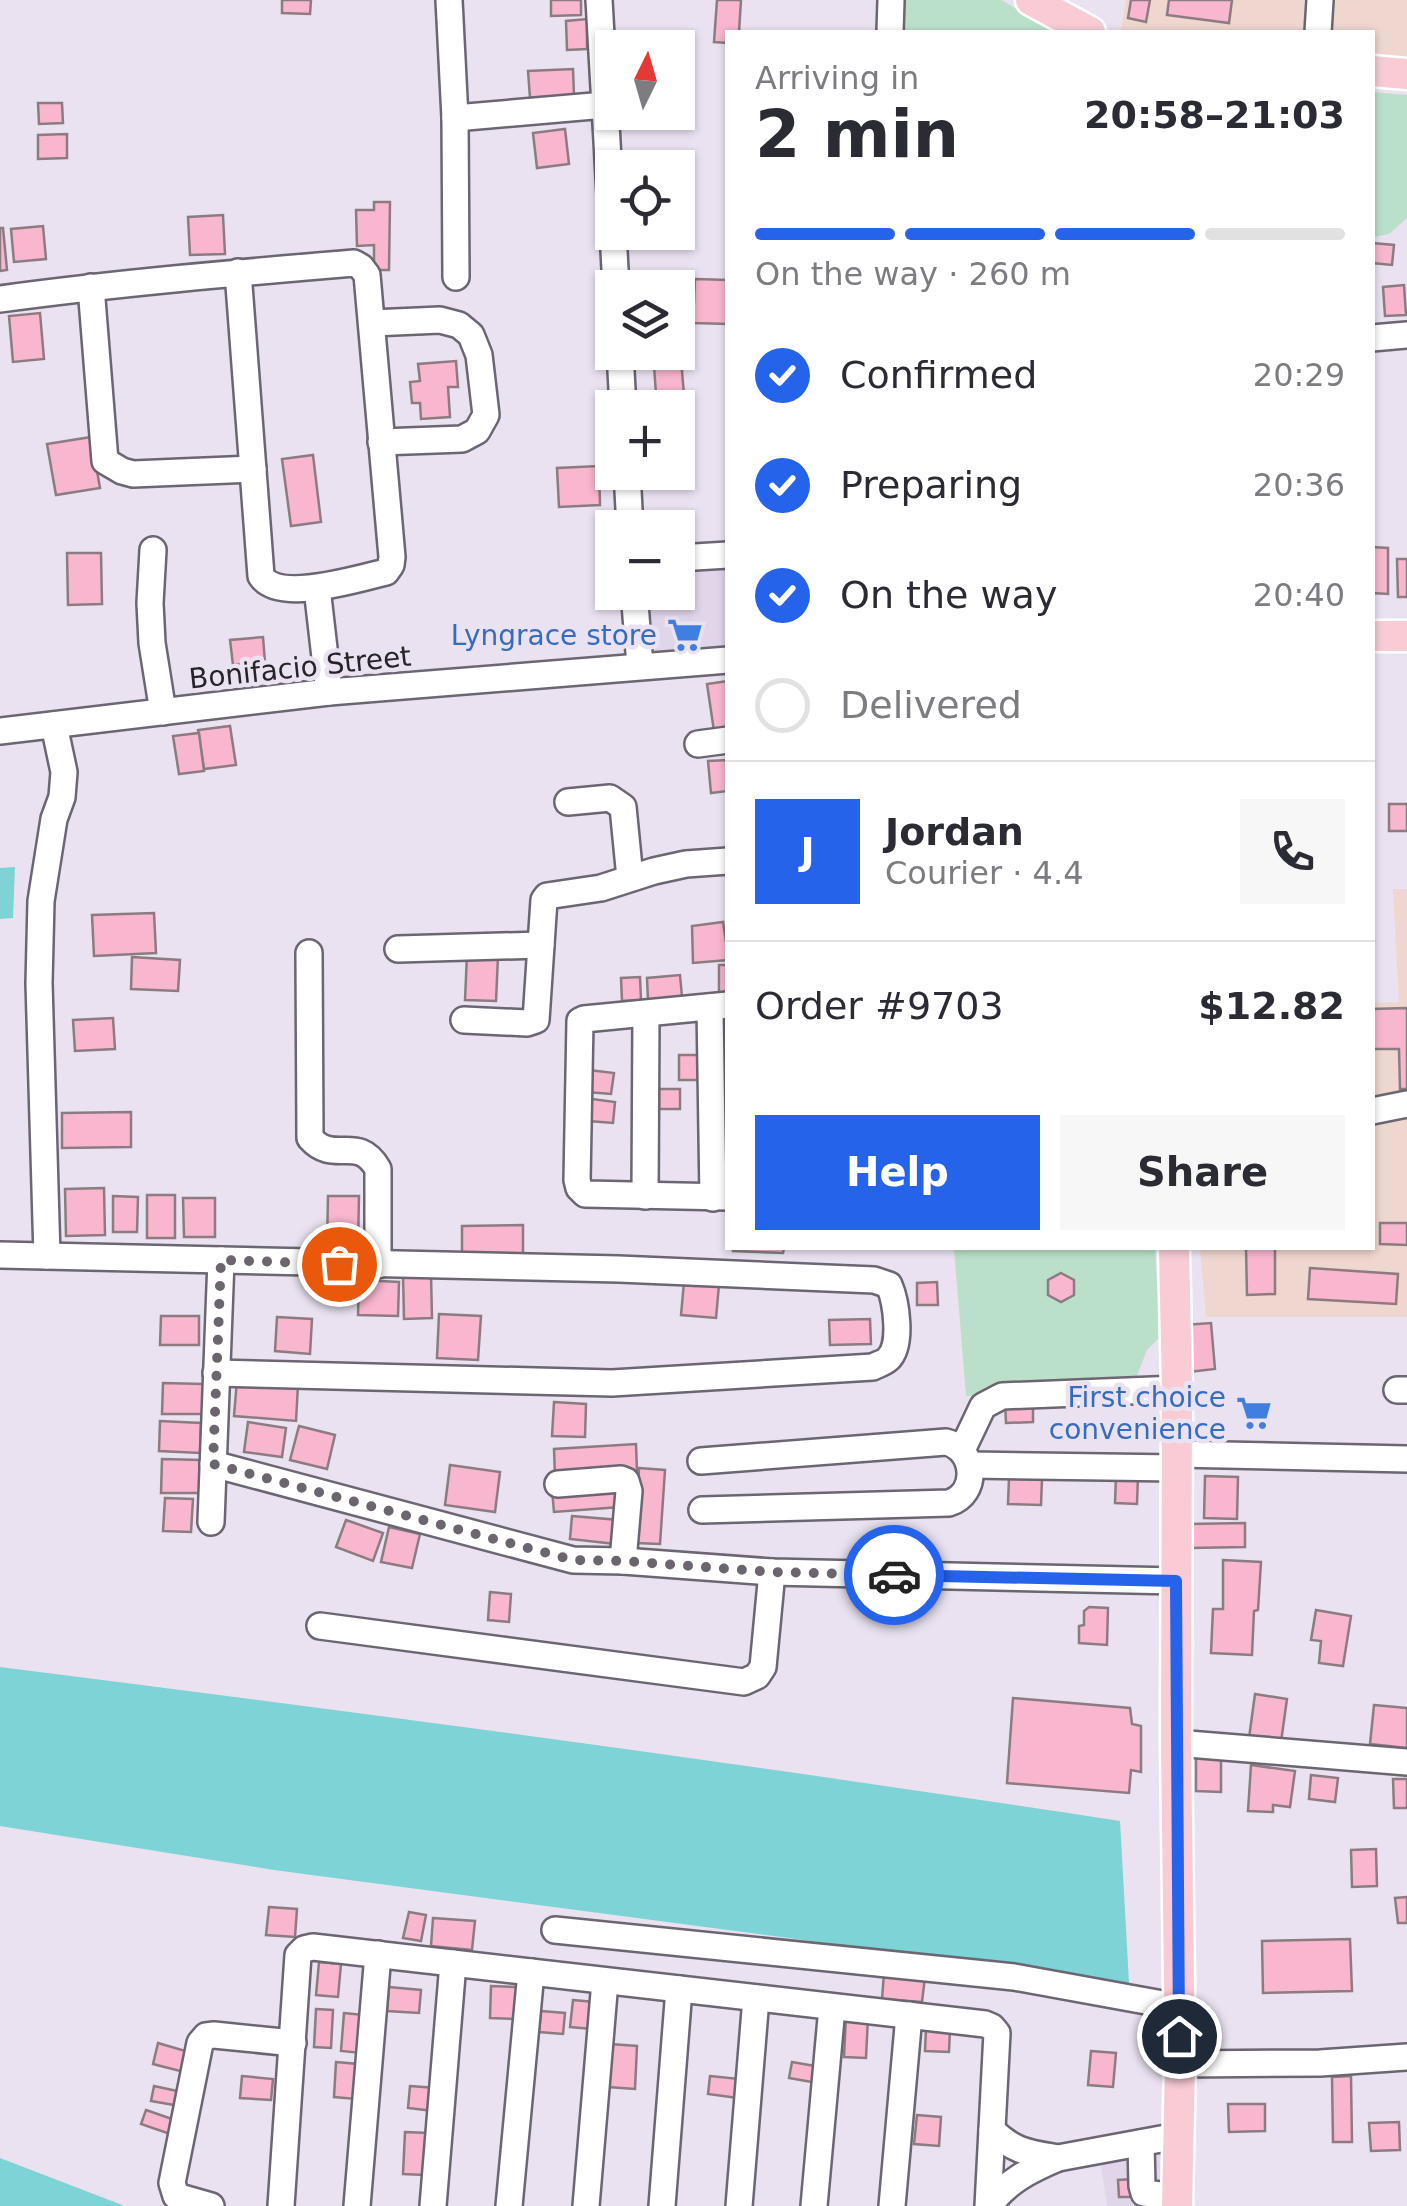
<!DOCTYPE html>
<html lang="en">
<head>
<meta charset="utf-8">
<style>
	body { margin:0; font-family:"DejaVu Sans",sans-serif; background:#f7f7f7; color:#2b2b33; height:100vh; display:flex; flex-direction:column; font-size:38px; white-space:nowrap }
	* { box-sizing:border-box; margin:0 }
	p { font-size:32px; color:#7c7c81 }
	.icon { flex:none; width:55px; height:55px; fill:none; stroke:currentColor; stroke-width:2; stroke-linecap:round; stroke-linejoin:round }
	.map { position:relative; flex:1; overflow:hidden }
	.side { position:absolute; left:725px; top:30px; width:650px; height:1220px; display:flex; flex-direction:column; background:#fff; border-radius:0px; box-shadow:0 2px 8px #0004 }
	.side>* { flex:none }
	.needle { width:65px; rotate:5deg }
	.fabs { position:absolute; left:595px; top:30px; display:grid; gap:20px }
	.fabs a { display:grid; place-items:center; width:100px; height:100px; border-radius:0px; background:#fff; box-shadow:0 2px 8px #0004; font-size:50px }
	.pin { position:absolute; display:grid; place-items:center; width:85px; height:85px; color:#fff; margin:-42px; border:5px solid #fff; border-radius:50%; box-shadow:0 2px 10px #0007 }
	.courier { position:absolute; display:grid; place-items:center; width:100px; height:100px; margin:-50px; border:8px solid #2563eb; border-radius:50%; background:#fff; color:#222; box-shadow:0 2px 12px #0007 }
	.summary em { font-style:normal; font-weight:700 }
	.summary div { display:flex; flex-direction:column-reverse }
	.summary { display:flex; align-items:center; justify-content:space-between; height:170px; padding:0 30px }
	h1 { font-size:65px; font-weight:700; line-height:75px }
	.bar { display:grid; grid-template-columns:repeat(4,1fr); gap:15px 10px; align-content:center; height:120px; padding:0 30px }
	.bar i { height:12px; border-radius:8px; background:#e1e1e2 }
	.bar .on { background:#2563eb }
	.bar p { grid-column:span 4 }
	.line { display:flex; align-items:center; gap:25px; padding:0 30px; border-top:2px solid #e1e1e2 }
	.line div { flex:1 }
	.round { display:grid; place-items:center; flex:none; width:105px; height:105px; border-radius:0px; background:#f7f7f7 }
	ol { padding:0 30px; list-style:none }
	li { display:flex; align-items:center; gap:30px; height:110px }
	li p { margin-inline-start:auto }
	li .icon { padding:10px; border-radius:50%; background:#2563eb; color:#fff; stroke-width:4 }
	li:last-child { color:#7c7c81 }
	li i { width:55px; height:55px; border:5px solid #e1e1e2; border-radius:50% }
	.action { display:flex; gap:20px; margin-top:auto; padding:20px 30px }
	.action a { flex:1; height:115px; border-radius:0px; background:#2563eb; color:#fff; font-size:40px; font-weight:700; line-height:115px; text-align:center }
	.action a+a { background:#f7f7f7; color:#2b2b33 }
	.map>svg:first-child { display:block }
	.built { fill:#e1d5ea }
	.education { fill:#efd6cf }
	.green { fill:#bbe0c9 }
	.water { fill:#7dd3d5 }
	.building { fill:#f9b6cf; stroke:#8c7c81; stroke-width:2.5 }
	.lines { fill:none; stroke-linecap:round; stroke-linejoin:round }
	.minor-casing { stroke:#6c6572; stroke-width:30 }
	.major-casing { stroke:#fff; stroke-width:35 }
	.minor { stroke:#fff; stroke-width:25 }
	.major { stroke:#f8cbd5; stroke-width:30 }
	.done { stroke:#6b666e; stroke-width:10; stroke-dasharray:0 18 }
	.route { stroke:#2563eb; stroke-width:12 }
	.labels { text-anchor:middle; stroke-width:9; stroke-linejoin:round; paint-order:stroke }
	.shop-label { font-size:28px; fill:#366cbe; stroke:#eae2f1; text-anchor:end }
	.street-label { font-size:28px; fill:#262328; stroke:#eae2f1 }
</style>
</head>
<body>
<div class="map">
<svg width="1407" height="2206" viewBox="0 0 1407 2206">
	<rect width="100%" height="100%" fill="#eae2f1"/>
	<!-- built -->
	<g class="built">
		<path d="M727 545V648L655 655 649 593 678 592V550Z"/>
		<path d="M1161 2146 1163 2204 1153 2206H1107L1100 2159Z"/>
	</g>
	<!-- education -->
	<g class="education">
		<path d="M1126 0H1407V57L1373 55 1372 32H1127L1121 31Z"/>
		<path d="M1393 889H1407V1317H1206L1200 1248H1372L1373 1003 1399 1002Z"/>
	</g>
	<!-- green -->
	<g class="green">
		<path d="M896 0H1002L1053 32H895Z"/>
		<path d="M1373 92 1407 95V218L1389 234 1373 237Z"/>
		<path d="M954 1248H1155L1160 1337 1147 1350 1133 1386 966 1396Z"/>
	</g>
	<!-- water -->
	<g class="water">
		<path d="M15 867 13 918 0 919V868Z"/>
		<path d="M0 1667C374 1714 748 1764 1120 1821L1129 1983 274 1870 0 1826Z"/>
		<path d="M0 2158 117 2203 124 2206H0Z"/>
	</g>
	<!-- building -->
	<g class="building">
		<path d="M282 0H311L310 14 282 13Z"/>
		<path d="M551 0H581V15L551 16Z"/>
		<path d="M717 0H741L739 32H728V43L714 42Z"/>
		<path d="M1131 0H1150L1146 22 1128 18Z"/>
		<path d="M1169 0H1232L1229 23 1167 15Z"/>
		<path d="M587 19V49L567 50 566 21Z"/>
		<path d="M573 69 574 95 530 98 528 71Z"/>
		<path d="M38 103H62L63 123 39 124Z"/>
		<path d="M565 129 569 164 537 168 533 133Z"/>
		<path d="M67 134V158L38 159V135Z"/>
		<path d="M374 202H390L389 270H374V245L357 246 356 210H374Z"/>
		<path d="M223 215 225 254 190 255 188 217Z"/>
		<path d="M43 226 46 259 14 262 11 229Z"/>
		<path d="M0 228H3L7 270 0 271Z"/>
		<path d="M1372 243 1394 245 1392 265 1372 263Z"/>
		<path d="M695 279 728 280V324L693 323Z"/>
		<path d="M1404 285 1406 315 1385 316 1383 287Z"/>
		<path d="M40 313 44 359 13 362 9 316Z"/>
		<path d="M678 347H680L688 443 678 444V408H657L653 352H678Z"/>
		<path d="M456 361 458 387H448L450 417 421 419 420 403H412L410 382 420 381 418 364Z"/>
		<path d="M91 437 100 488 56 495 47 444Z"/>
		<path d="M313 455 321 522 291 526 282 459Z"/>
		<path d="M599 466 600 505 559 507 557 468Z"/>
		<path d="M1372 547 1388 548V594L1372 593Z"/>
		<path d="M67 553H101L102 604 68 605Z"/>
		<path d="M1397 559H1407V597H1398Z"/>
		<path d="M263 637 265 662 233 665 230 640Z"/>
		<path d="M728 681V729L714 731 707 684Z"/>
		<path d="M230 726 236 765 204 769 198 730Z"/>
		<path d="M199 733 204 771 179 774 173 736Z"/>
		<path d="M728 760V791L711 793 708 761Z"/>
		<rect x="1389" y="804" width="18" height="27"/>
		<path d="M154 913 156 953 94 956 92 915Z"/>
		<path d="M723 922 726 942H728V960L693 963 692 926Z"/>
		<path d="M467 954 498 956 496 1001 465 1000Z"/>
		<path d="M132 957 180 960 178 991 131 989Z"/>
		<rect x="719" y="965" width="9" height="30"/>
		<path d="M680 975 682 997 648 1000 647 978Z"/>
		<path d="M640 977 641 1000 622 1001 621 978Z"/>
		<path d="M1407 1008V1089H1400L1399 1049H1372V1009Z"/>
		<path d="M113 1018 115 1049 75 1051 73 1020Z"/>
		<rect x="679" y="1055" width="27" height="25"/>
		<path d="M589 1070 614 1073 611 1094 587 1092Z"/>
		<rect x="659" y="1089" width="21" height="20"/>
		<path d="M592 1099 615 1102 613 1123 589 1121Z"/>
		<path d="M131 1112V1147L62 1148V1113Z"/>
		<path d="M104 1188 105 1235 66 1236 65 1189Z"/>
		<rect x="147" y="1195" width="28" height="43"/>
		<path d="M113 1196 138 1197 137 1232H113Z"/>
		<path d="M328 1196H359L358 1246H327Z"/>
		<path d="M183 1198H215V1237H184Z"/>
		<path d="M1380 1223H1407V1245L1380 1244Z"/>
		<path d="M523 1225V1256H462V1226Z"/>
		<path d="M733 1248H784L783 1253 733 1251Z"/>
		<path d="M1246 1248H1275V1294L1247 1295Z"/>
		<path d="M1310 1268 1398 1274 1396 1304 1308 1299Z"/>
		<path d="M1061 1273 1074 1280V1295L1061 1302 1048 1295V1280Z"/>
		<path d="M431 1274 432 1318 404 1319 403 1275Z"/>
		<path d="M359 1280 399 1282 398 1316 358 1315Z"/>
		<path d="M684 1282 719 1285 716 1318 681 1315Z"/>
		<path d="M937 1282 938 1305H917V1283Z"/>
		<path d="M439 1314 481 1316 478 1360 437 1358Z"/>
		<path d="M161 1316H199V1345H160Z"/>
		<path d="M277 1317 312 1319 310 1354 275 1351Z"/>
		<path d="M870 1319 871 1344 830 1345 829 1320Z"/>
		<path d="M1211 1323 1215 1369 1188 1372 1184 1325Z"/>
		<path d="M237 1380 298 1385 296 1421 234 1416Z"/>
		<path d="M163 1383 203 1384V1414H162Z"/>
		<path d="M1033 1399V1422L1006 1423 1005 1400Z"/>
		<path d="M554 1402 586 1404 585 1437 552 1436Z"/>
		<path d="M160 1421 201 1423 200 1453 159 1451Z"/>
		<path d="M248 1422 286 1428 282 1457 244 1452Z"/>
		<path d="M299 1426 335 1435 327 1469 290 1460Z"/>
		<path d="M636 1444 637 1471 555 1476 554 1449Z"/>
		<path d="M162 1459 201 1460V1493H161Z"/>
		<path d="M450 1465 500 1472 495 1512 445 1505Z"/>
		<path d="M639 1468 665 1470 660 1544 635 1543Z"/>
		<path d="M1116 1475 1138 1476 1137 1504 1115 1503Z"/>
		<path d="M1205 1476 1238 1477 1237 1519 1204 1518Z"/>
		<path d="M1009 1478 1042 1479 1041 1505 1008 1504Z"/>
		<path d="M619 1485 620 1507 554 1512 552 1490Z"/>
		<path d="M165 1498 193 1499 191 1532 163 1531Z"/>
		<path d="M572 1516 619 1520 616 1544 570 1539Z"/>
		<path d="M346 1520 383 1533 373 1561 336 1547Z"/>
		<path d="M1245 1523V1547L1189 1548V1524Z"/>
		<path d="M389 1527 420 1534 412 1568 381 1562Z"/>
		<path d="M1223 1560 1261 1562 1258 1610 1254 1611 1252 1655 1211 1653 1213 1609H1223Z"/>
		<path d="M490 1592 511 1594 509 1622 488 1620Z"/>
		<path d="M1089 1607 1108 1608 1107 1645 1079 1643V1626L1084 1625V1611Z"/>
		<path d="M1316 1610 1351 1616 1343 1666 1319 1663 1321 1641 1311 1640Z"/>
		<path d="M1255 1694 1287 1699 1281 1742 1249 1738Z"/>
		<path d="M1013 1698 1130 1708 1132 1724 1141 1726V1772L1131 1770 1129 1793 1007 1783Z"/>
		<path d="M1374 1705 1407 1708V1748L1370 1744Z"/>
		<path d="M1196 1752H1221V1792L1196 1791Z"/>
		<path d="M1251 1765 1295 1771 1290 1807 1273 1805V1812L1248 1811Z"/>
		<path d="M1311 1775 1338 1778 1335 1802 1309 1799Z"/>
		<path d="M1393 1779H1407V1808H1394Z"/>
		<path d="M1376 1849 1377 1886 1352 1887 1351 1850Z"/>
		<path d="M1407 1897V1923H1398L1395 1898Z"/>
		<path d="M269 1907 297 1909 295 1937 266 1935Z"/>
		<path d="M409 1912 426 1915 421 1941 403 1938Z"/>
		<path d="M433 1918 475 1921 472 1950 431 1946Z"/>
		<path d="M1350 1939 1352 1991 1263 1993 1262 1941Z"/>
		<path d="M319 1962 341 1964 338 1997 316 1995Z"/>
		<path d="M884 1973 925 1977 922 2002 882 1999Z"/>
		<path d="M491 1986 517 1987 516 2019 490 2018Z"/>
		<path d="M389 1987 421 1990 419 2013 387 2011Z"/>
		<path d="M573 2000 594 2002 592 2029 570 2027Z"/>
		<path d="M316 2009 333 2010 331 2048 314 2047Z"/>
		<path d="M541 2011 565 2013 563 2034 539 2032Z"/>
		<path d="M344 2013 364 2015 361 2053 341 2051Z"/>
		<path d="M846 2016 868 2017 866 2058 844 2057Z"/>
		<path d="M926 2028 950 2029 949 2052 925 2051Z"/>
		<path d="M158 2043 189 2052 184 2072 153 2064Z"/>
		<path d="M610 2044 637 2046 635 2089 608 2087Z"/>
		<path d="M1091 2051 1116 2053 1113 2087 1088 2085Z"/>
		<path d="M336 2062 358 2064 356 2099 334 2097Z"/>
		<path d="M792 2062 815 2066 812 2082 789 2078Z"/>
		<path d="M242 2076 273 2079 271 2100 240 2098Z"/>
		<path d="M710 2076 740 2079 738 2098 708 2094Z"/>
		<path d="M1351 2076 1352 2142H1333L1332 2077Z"/>
		<path d="M154 2086 177 2091 174 2105 151 2101Z"/>
		<path d="M410 2086 436 2088 434 2111 408 2108Z"/>
		<path d="M1228 2104H1265V2131L1229 2132Z"/>
		<path d="M146 2110 175 2120 170 2134 141 2124Z"/>
		<path d="M917 2115 941 2117 939 2146 914 2144Z"/>
		<path d="M1399 2122 1400 2150 1371 2151 1369 2123Z"/>
		<path d="M405 2132 428 2133 425 2175 403 2174Z"/>
		<path d="M1133 2179 1134 2197H1119L1118 2180Z"/>
	</g>
	<g class="lines">
		<defs>
			<g id="minor">
				<path d="M449 0 455 118 605 105"/>
				<path d="M599 0 612 230"/>
				<path d="M890 32 891 0"/>
				<path d="M1318 32 1320 0"/>
				<path d="M455 118 456 277"/>
				<path d="M613 232 616 288"/>
				<path d="M91 287 105 461 122 471 133 474 253 469"/>
				<path d="M0 299C118 283 235 273 354 263L361 267 367 275 392 557 391 565 386 572C359 578 279 604 261 576L238 272"/>
				<path d="M372 323 440 320 459 325 471 335 479 355 486 415 477 431 462 439 381 442"/>
				<path d="M1372 338 1407 335"/>
				<path d="M620 352 623 408"/>
				<path d="M627 472 630 528"/>
				<path d="M153 550 150 603 152 643 163 712"/>
				<path d="M678 558 728 555"/>
				<path d="M317 588 329 692"/>
				<path d="M634 592 640 665"/>
				<path d="M0 731 329 692 728 660"/>
				<path d="M698 744 728 740"/>
				<path d="M568 802 610 798 623 807 630 878"/>
				<path d="M398 949 541 945"/>
				<path d="M309 953 310 1138C335 1166 357 1133 378 1169V1265"/>
				<path d="M728 1005 584 1019 580 1021 577 1180 579 1188 585 1194 728 1197"/>
				<path d="M710 1007 713 1198"/>
				<path d="M464 1020 527 1023 536 1020 544 900 547 896 601 888 654 871 686 864 728 861"/>
				<path d="M1372 1111 1407 1104"/>
				<path d="M645 1196 646 1014"/>
				<path d="M0 1255 619 1269 874 1280 889 1285C896 1301 903 1345 888 1359 884 1363 878 1364 873 1367L612 1383 216 1373"/>
				<path d="M47 1256 39 983 41 901 54 819 62 797 64 772 54 725"/>
				<path d="M1397 1390H1407"/>
				<path d="M962 1450 983 1406 1002 1396 1177 1389"/>
				<path d="M1176 1454 1407 1459"/>
				<path d="M701 1461 946 1442C976 1449 979 1494 949 1503L702 1510"/>
				<path d="M213 1464 573 1560 623 1561 772 1572 1176 1581"/>
				<path d="M971 1465 1176 1468"/>
				<path d="M558 1484 621 1479 626 1481 629 1491 623 1561"/>
				<path d="M211 1522 221 1260"/>
				<path d="M320 1626 744 1682 757 1676 763 1667 772 1572"/>
				<path d="M1176 1743 1407 1762"/>
				<path d="M555 1930 1014 1977 1179 2007"/>
				<path d="M1180 2064 1320 2063 1407 2057"/>
				<path d="M1141 2143 1142 2186 1144 2193 1177 2197"/>
				<path d="M1058 2158 1177 2136"/>
				<path d="M211 2206 176 2196 172 2183 200 2043 206 2036 214 2035 293 2043"/>
				<path d="M281 2206 298 1955 304 1949 313 1947 985 2024 992 2027 997 2033 988 2206"/>
				<path d="M357 2206 378 1954"/>
				<path d="M433 2206 453 1963"/>
				<path d="M509 2206 531 1972"/>
				<path d="M586 2206 605 1981"/>
				<path d="M662 2206 679 1989"/>
				<path d="M739 2206 756 1998"/>
				<path d="M814 2206 832 2007"/>
				<path d="M892 2206 909 2015"/>
				<path d="M989 2206C1007 2181 1030 2170 1058 2158 1029 2153 1014 2152 992 2130"/>
			</g>
			<g id="major">
				<path d="M1031 0 1090 32"/>
				<path d="M1372 71 1407 74"/>
				<path d="M1372 636H1407"/>
				<path d="M1174 1248 1177 1389 1176 1743 1180 2064 1177 2206"/>
			</g>
		</defs>
		<!-- minor casing -->
		<use href="#minor" class="minor-casing"/>
		<!-- major casing -->
		<use href="#major" class="major-casing"/>
		<!-- minor -->
		<use href="#minor" class="minor"/>
		<!-- major -->
		<use href="#major" class="major"/>
	</g>
	<g class="lines">
		<!-- done -->
		<path class="done" d="M339 1264 221 1260 213 1464 573 1560 623 1561 772 1572 894 1575"/>
		<!-- route -->
		<path class="route" d="M894 1575 1176 1581 1179 2036"/>
	</g>
	<!-- icons -->
	<defs>
		<symbol id="supermarket-bare" viewBox="-9 -9 18 18"><path d="M-6-5.5h2.5l.6 2H6L4.5 2H-2.5L-4.4-4H-6ZM-1.5 3.2a1.3 1.3 0 1 0 .1 0ZM3 3.2a1.3 1.3 0 1 0 .1 0Z" fill="#3f7fe0" stroke="#eae2f1" stroke-width="2.5" paint-order="stroke"/></symbol>
	</defs>
	<g fill-rule="evenodd">
		<use href="#supermarket-bare" x="660" y="610" width="50" height="50"/>
		<use href="#supermarket-bare" x="1229" y="1388" width="50" height="50"/>
	</g>
	<g class="labels">
		<!-- shop labels -->
		<g class="shop-label">
			<text x="657" y="645">Lyngrace store</text>
			<text x="1226" y="1407">First choice<tspan x="1226" dy="32">convenience</tspan></text>
		</g>
		<!-- street labels -->
		<g class="street-label">
			<text transform="translate(300 667) rotate(-6)" y="10">Bonifacio Street</text>
		</g>
	</g>
</svg>
<div class="fabs">
<a><svg class="needle" viewBox="-14 -14 28 28"><path d="M0-13l5 13h-10z" fill="#e53935"/><path d="M0 13l5-13h-10z" fill="#7c7c81"/></svg></a>
<a><svg class="icon" aria-label="locate" viewBox="0 0 24 24"><circle cx="12" cy="12" r="6"/><path d="M12 2v4M12 18v4M2 12h4M18 12h4"/></svg></a>
<a><svg class="icon" aria-label="layers" viewBox="0 0 24 24"><path d="M12 4l9 5-9 5-9-5zM3 14l9 5 9-5"/></svg></a>
<a>+</a>
<a>−</a>
</div>
<div class="pin" style="left:339px;top:1264px;background:#ea580c"><svg class="icon" aria-label="bag" viewBox="0 0 24 24"><path d="M5 8h14l-1 12H6zM9 8a3 3 0 0 1 6 0"/></svg></div>
<div class="pin" style="left:1179px;top:2036px;background:#1f2937"><svg class="icon" aria-label="home" viewBox="0 0 24 24"><path d="M3 11l9-7 9 7M6 9v11h12V9"/></svg></div>
<div class="courier" style="left:894px;top:1575px"><svg class="icon" aria-label="car" viewBox="0 0 24 24"><path d="M5 17H2v-5l4-1 3-4h7l3 4 3 1v5h-3M9 17h6M6 11h13"/><circle cx="7" cy="17" r="2"/><circle cx="17" cy="17" r="2"/></svg></div>
<section class="side">
<div class="summary"><div><h1>2 min</h1><p>Arriving in</p></div><em>20:58–21:03</em></div>
<div class="bar"><i class="on"></i><i class="on"></i><i class="on"></i><i></i><p>On the way · 260 m</p></div>
<ol>
<li><svg class="icon" aria-label="check" viewBox="0 0 24 24"><path d="M5 12l5 5 9-10"/></svg>Confirmed<p>20:29</p></li>
<li><svg class="icon" aria-label="check" viewBox="0 0 24 24"><path d="M5 12l5 5 9-10"/></svg>Preparing<p>20:36</p></li>
<li><svg class="icon" aria-label="check" viewBox="0 0 24 24"><path d="M5 12l5 5 9-10"/></svg>On the way<p>20:40</p></li>
<li><i></i>Delivered</li>
</ol>
<div class="line" style="height:180px"><b class="round" style="background:#2563eb;color:#fff">J</b><div><b>Jordan</b><p>Courier · 4.4</p></div><a class="round"><svg class="icon" aria-label="phone" viewBox="0 0 24 24"><path d="M5 4h4l2 5-3 2q2 4 5 5l2-3 5 2v4C11 20 4 13 5 4z"/></svg></a></div>
<div class="line" style="height:130px"><div>Order #9703</div><b>$12.82</b></div>
<div class="action"><a>Help</a><a>Share</a></div>
</section>
</div>
</body>
</html>
